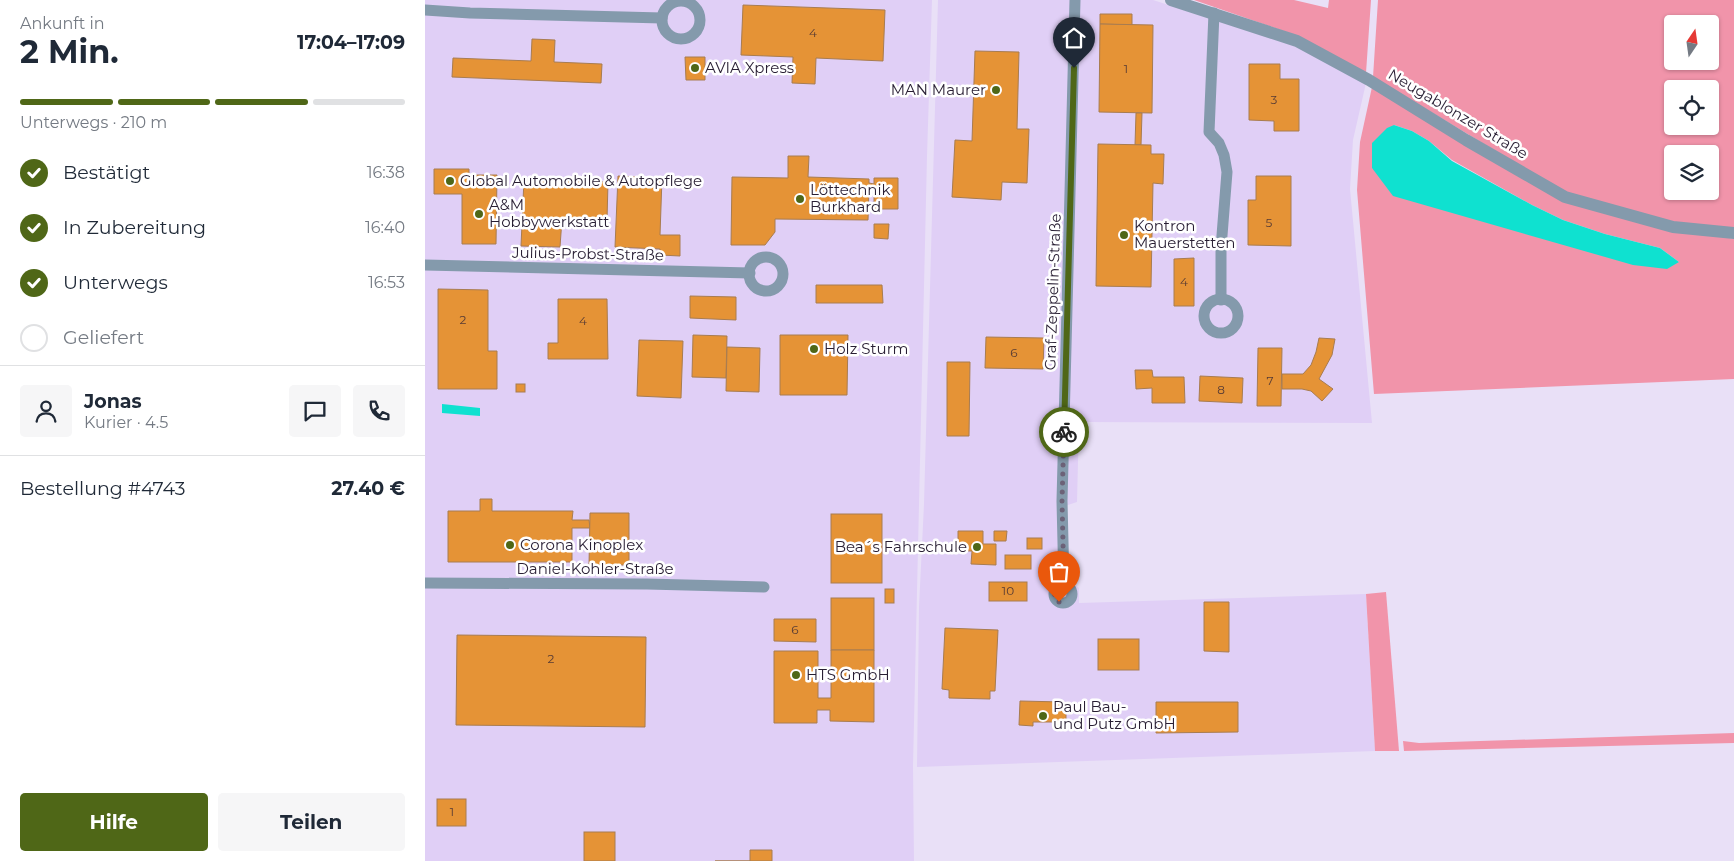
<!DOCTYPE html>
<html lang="de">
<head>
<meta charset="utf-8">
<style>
	body { margin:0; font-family:Montserrat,sans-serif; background:#f6f6f7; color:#1f2937; height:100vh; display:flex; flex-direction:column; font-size:19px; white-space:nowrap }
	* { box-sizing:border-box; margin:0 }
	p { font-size:16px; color:#747a83 }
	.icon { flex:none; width:28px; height:28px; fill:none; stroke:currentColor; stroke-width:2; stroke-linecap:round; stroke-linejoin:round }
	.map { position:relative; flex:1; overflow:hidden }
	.panel { display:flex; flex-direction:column; background:#fff; width:425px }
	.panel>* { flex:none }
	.needle { width:32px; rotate:13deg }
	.controls { position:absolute; left:1239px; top:15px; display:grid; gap:10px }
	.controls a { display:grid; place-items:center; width:55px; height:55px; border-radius:5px; background:#fff; box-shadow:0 1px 4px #0004; font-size:25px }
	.pin { position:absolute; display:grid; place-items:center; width:42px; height:42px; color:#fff; margin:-51px -21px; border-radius:50% 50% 50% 0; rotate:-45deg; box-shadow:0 0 5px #0007 }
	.pin .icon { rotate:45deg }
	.courier { position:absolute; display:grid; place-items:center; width:50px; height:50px; margin:-25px; border:4px solid #4f6717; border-radius:50%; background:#fff; color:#222; box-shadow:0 1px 6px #0007 }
	.headline em { font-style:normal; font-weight:700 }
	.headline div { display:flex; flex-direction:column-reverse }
	.headline { display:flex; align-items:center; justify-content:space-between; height:85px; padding:0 20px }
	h1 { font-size:32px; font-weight:700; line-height:38px }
	.bar { display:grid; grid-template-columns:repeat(4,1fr); gap:8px 5px; align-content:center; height:60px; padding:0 20px }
	.bar i { height:6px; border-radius:4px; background:#e0e1e3 }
	.bar .selected { background:#4f6717 }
	.bar p { grid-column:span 4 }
	.line { display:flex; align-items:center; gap:12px; padding:0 20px; border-top:1px solid #e0e1e3 }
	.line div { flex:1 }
	.round { display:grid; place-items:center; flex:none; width:52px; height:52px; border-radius:5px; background:#f6f6f7 }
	ol { padding:0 20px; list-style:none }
	li { display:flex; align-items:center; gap:15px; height:55px }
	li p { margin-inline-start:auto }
	li .icon { padding:5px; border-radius:50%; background:#4f6717; color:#fff; stroke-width:4 }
	li:last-child { color:#747a83 }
	li i { width:28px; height:28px; border:2px solid #e0e1e3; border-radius:50% }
	.primary-button { display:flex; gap:10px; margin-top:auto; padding:10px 20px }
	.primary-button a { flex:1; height:58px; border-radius:5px; background:#4f6717; color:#fff; font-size:20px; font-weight:700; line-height:58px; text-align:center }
	.primary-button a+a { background:#f6f6f7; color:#1f2937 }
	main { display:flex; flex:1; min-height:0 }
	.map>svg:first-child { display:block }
	.built { fill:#e0cff6 }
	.green { fill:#f194aa; fill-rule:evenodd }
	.water { fill:#0fe1d0 }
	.building { fill:#e59336; stroke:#a87c50 }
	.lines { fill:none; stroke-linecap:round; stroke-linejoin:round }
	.minor { stroke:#849aac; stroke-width:11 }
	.tertiary { stroke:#849aac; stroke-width:12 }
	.done { stroke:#6c6278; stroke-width:5; stroke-dasharray:0 9 }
	.route { stroke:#4f6717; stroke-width:6 }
	.poi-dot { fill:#4f6717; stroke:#fff; stroke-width:2 }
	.labels { text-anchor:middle; stroke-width:5; stroke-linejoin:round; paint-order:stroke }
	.number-label { font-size:12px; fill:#573b34 }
	.poi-label { font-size:15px; fill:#281e33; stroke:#fff; text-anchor:start }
	.street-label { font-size:15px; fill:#281e33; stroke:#fff }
</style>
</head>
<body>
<main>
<section class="panel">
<div class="headline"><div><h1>2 Min.</h1><p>Ankunft in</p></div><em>17:04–17:09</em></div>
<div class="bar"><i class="selected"></i><i class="selected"></i><i class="selected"></i><i></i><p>Unterwegs · 210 m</p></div>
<ol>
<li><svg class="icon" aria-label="check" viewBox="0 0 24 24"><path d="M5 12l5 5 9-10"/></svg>Bestätigt<p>16:38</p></li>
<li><svg class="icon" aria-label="check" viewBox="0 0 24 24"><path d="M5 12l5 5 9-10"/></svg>In Zubereitung<p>16:40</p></li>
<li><svg class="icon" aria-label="check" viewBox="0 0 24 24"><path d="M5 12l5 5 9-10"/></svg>Unterwegs<p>16:53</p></li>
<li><i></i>Geliefert</li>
</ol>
<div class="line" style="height:90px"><a class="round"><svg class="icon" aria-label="person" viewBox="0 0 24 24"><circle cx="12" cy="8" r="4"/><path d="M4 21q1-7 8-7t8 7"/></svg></a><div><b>Jonas</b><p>Kurier · 4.5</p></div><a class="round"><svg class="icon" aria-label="chat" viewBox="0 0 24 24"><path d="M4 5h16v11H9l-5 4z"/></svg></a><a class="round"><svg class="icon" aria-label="phone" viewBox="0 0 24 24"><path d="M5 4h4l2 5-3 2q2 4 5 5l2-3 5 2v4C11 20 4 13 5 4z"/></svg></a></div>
<div class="line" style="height:65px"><div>Bestellung #4743</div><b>27.40 €</b></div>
<div class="primary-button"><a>Hilfe</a><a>Teilen</a></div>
</section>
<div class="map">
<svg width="1309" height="861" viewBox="0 0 1309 861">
	<rect width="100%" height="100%" fill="#e9e0f7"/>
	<!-- built -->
	<g class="built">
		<path d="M0 0H507L502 156 488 766 489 861H0Z"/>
		<path d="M513 0H728L871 46 941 83 928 140 925 189 947 423 654 422 652 502 640 506V580L654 588V603L941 594 950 751 492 767 494 607 499 504Z"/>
	</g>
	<!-- green -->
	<g class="green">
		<path d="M769 0H869L903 8 904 0H946L941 73 873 36Z"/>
		<path d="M953 0H1309V228L1250 223 1142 194 948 77ZM1248 24H1285V61H1248ZM1248 89H1285V126H1248ZM1248 154H1285V191H1248Z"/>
		<path d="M947 87 1138 201 1309 239V379L949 394 932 190 935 142ZM969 125 987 131 1004 141 1027 160 1107 205 1138 220 1180 234 1235 248 1254 262 947 168Z"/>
		<path d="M961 592 974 751H950L941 594Z"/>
		<path d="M1309 733V743L979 751 978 741 994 743Z"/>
	</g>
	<!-- water -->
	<g class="water">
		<path d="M969 125 987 131 1004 141 1027 161 1107 205 1138 220 1180 234 1235 248 1254 262 1242 269 1208 265 968 196 947 168V143L962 128Z"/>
		<path d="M17 404 55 408V416L17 413Z"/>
	</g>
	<!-- building -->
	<g class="building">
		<path d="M318 5 460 10 458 61 391 58 390 84 367 83 368 57 316 55Z"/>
		<path d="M675 14H707V25L675 24Z"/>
		<path d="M675 24 728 25 727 113 674 112Z"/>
		<path d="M107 39 130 40 129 62 177 64 176 83 27 77 28 58 106 61Z"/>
		<path d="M550 51 594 52 592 129H604L602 183 577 182 576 200 527 197 530 140 547 141Z"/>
		<path d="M260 57H280V80H261Z"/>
		<path d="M824 64H855V79H874V131H849V121L824 120Z"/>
		<path d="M711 113H717L716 145H710Z"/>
		<path d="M673 144 726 145V154H739L738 184 728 183 726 287 671 286Z"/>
		<path d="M363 156H384L383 177 444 179V183L449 184V178H473V209H449V188H444L443 220 350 219V232L340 245H306L307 177 363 178Z"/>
		<path d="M9 169H44V175H72L71 244H37V194H9Z"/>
		<path d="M193 176 237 178 235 235H255V256L235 255V249L190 247Z"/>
		<path d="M831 176H866V246L823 245V200H831Z"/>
		<path d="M99 179 183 182 182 220 137 219 135 247 96 246Z"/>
		<path d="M449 224H464L463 239 449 238Z"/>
		<path d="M769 258V306H749V259Z"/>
		<path d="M391 285H457L458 303H391Z"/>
		<path d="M13 289 63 290V351H72V389H13Z"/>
		<path d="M265 296 311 297V320L265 318Z"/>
		<path d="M133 299H182L183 359H123V343H133Z"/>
		<path d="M268 335 302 336 301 378 267 377Z"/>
		<path d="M355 335H423L422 395H355Z"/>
		<path d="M561 337 619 338 618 369 560 368Z"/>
		<path d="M894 338 910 339 907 355 894 379 908 389 897 401 886 391 877 389H857V374H878L886 365 891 352Z"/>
		<path d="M214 340 258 341 256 398 212 396Z"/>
		<path d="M302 347 335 348 334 392 301 391Z"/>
		<path d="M833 348H857L856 406H832Z"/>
		<path d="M522 362H545L544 436H522Z"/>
		<path d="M710 370H727L728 377H759L760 403H727V388L711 389Z"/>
		<path d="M775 376 818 378 817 403 774 401Z"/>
		<rect x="91" y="384" width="9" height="8"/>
		<rect x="621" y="416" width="6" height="11"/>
		<path d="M55 499H67V511H148L147 520H164L165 528H147V562H23V511H55Z"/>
		<path d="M165 513H204V565H164Z"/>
		<rect x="406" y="514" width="51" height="69"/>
		<path d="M533 531H558V544H571V565L546 564 547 551H533Z"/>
		<path d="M569 531H582L581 541H569Z"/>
		<rect x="602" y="538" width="15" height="11"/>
		<rect x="580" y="555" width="26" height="14"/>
		<rect x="564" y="582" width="38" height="19"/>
		<rect x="460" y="589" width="9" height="14"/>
		<rect x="406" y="598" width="43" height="52"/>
		<path d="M779 602H804V652L779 651Z"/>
		<path d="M349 619H391V642L349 641Z"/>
		<path d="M520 628 573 630 570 691H565V699L524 698V690L517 689Z"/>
		<path d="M32 635 221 637 220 727 31 725Z"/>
		<rect x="673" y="639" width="41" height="31"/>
		<path d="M406 650H449V722L405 721V710H392V723H349V651H393V698H406Z"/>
		<path d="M595 701 638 702 637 710H641V726H629V722H608V726L594 725Z"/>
		<path d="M731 702H813V732L731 733Z"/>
		<rect x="12" y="799" width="29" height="27"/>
		<rect x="159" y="832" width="31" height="29"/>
		<path d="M325 850H347V861H290H325Z"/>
	</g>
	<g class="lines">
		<!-- minor -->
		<g class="minor">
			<circle cx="256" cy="20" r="19"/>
			<path d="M0 10 45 13 237 18"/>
			<path d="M789 13 784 132 794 143 799 155 802 172 796 248V300"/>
			<circle cx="341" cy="274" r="17"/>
			<path d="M0 265 325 273"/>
			<circle cx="796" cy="316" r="17"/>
			<path d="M0 583 222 584 339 587"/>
			<path d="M639 584 637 501 650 0"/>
			<circle cx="638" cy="594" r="9"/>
		</g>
		<!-- tertiary -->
		<path class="tertiary" d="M746 0 872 41 944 80 1041 140 1140 197 1248 227 1309 233"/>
	</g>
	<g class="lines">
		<!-- done -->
		<path class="done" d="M634 602C629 598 629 594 631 587L639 584 637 501 639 432"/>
		<!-- route -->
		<path class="route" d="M639 432 649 68"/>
	</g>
	<!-- markers -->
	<g class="poi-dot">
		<circle cx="270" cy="68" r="5"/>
		<circle cx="571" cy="90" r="5"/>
		<circle cx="25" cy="181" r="5"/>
		<circle cx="375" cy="199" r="5"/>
		<circle cx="54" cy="214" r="5"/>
		<circle cx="699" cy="235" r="5"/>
		<circle cx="389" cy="349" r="5"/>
		<circle cx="85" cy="545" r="5"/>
		<circle cx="552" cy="547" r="5"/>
		<circle cx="371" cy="675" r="5"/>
		<circle cx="618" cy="716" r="5"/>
	</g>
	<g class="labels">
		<!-- number labels -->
		<g class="number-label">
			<text x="388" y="37">4</text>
			<text x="701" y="73">1</text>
			<text x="849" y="104">3</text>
			<text x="844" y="227">5</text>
			<text x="759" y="286">4</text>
			<text x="38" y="324">2</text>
			<text x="158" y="325">4</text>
			<text x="589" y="357">6</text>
			<text x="845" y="385">7</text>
			<text x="796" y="394">8</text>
			<text x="583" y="595">10</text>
			<text x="370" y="634">6</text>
			<text x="126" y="663">2</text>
			<text x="27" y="816">1</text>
		</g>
		<!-- poi labels -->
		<g class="poi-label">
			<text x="280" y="73">AVIA Xpress</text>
			<text x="561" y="95" text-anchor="end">MAN Maurer</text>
			<text x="35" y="186">Global Automobile &amp; Autopflege</text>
			<text x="385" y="195">Löttechnik<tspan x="385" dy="17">Burkhard</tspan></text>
			<text x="64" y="210">A&amp;M<tspan x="64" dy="17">Hobbywerkstatt</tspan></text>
			<text x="709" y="231">Kontron<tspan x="709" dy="17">Mauerstetten</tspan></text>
			<text x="399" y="354">Holz Sturm</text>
			<text x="95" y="550">Corona Kinoplex</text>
			<text x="542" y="552" text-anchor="end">Bea´s Fahrschule</text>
			<text x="381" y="680">HTS GmbH</text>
			<text x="628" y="712">Paul Bau-<tspan x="628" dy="17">und Putz GmbH</tspan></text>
		</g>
		<!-- street labels -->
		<g class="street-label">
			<text transform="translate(1033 114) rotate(31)" y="5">Neugablonzer Straße</text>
			<text transform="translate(163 254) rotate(1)" y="5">Julius-Probst-Straße</text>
			<text transform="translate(628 292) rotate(-88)" y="5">Graf-Zeppelin-Straße</text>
			<text x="170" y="574">Daniel-Kohler-Straße</text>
		</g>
	</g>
</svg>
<div class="controls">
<a><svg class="needle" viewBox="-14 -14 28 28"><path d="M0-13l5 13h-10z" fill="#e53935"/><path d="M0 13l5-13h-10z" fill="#747a83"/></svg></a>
<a><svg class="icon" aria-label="locate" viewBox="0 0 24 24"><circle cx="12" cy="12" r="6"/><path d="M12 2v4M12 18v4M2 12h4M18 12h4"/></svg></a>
<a><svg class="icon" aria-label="layers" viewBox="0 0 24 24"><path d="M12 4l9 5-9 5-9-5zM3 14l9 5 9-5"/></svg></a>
</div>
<div class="pin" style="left:634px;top:602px;background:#ea580c"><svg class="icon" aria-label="bag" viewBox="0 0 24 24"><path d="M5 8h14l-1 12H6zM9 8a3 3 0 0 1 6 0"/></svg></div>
<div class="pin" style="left:649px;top:68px;background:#1f2937"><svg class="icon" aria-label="home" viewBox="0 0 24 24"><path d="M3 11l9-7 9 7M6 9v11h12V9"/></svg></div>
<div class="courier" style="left:639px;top:432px"><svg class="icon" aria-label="bike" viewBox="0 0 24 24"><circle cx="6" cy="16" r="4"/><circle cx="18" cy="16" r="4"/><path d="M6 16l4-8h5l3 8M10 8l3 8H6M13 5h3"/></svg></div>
</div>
</main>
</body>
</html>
